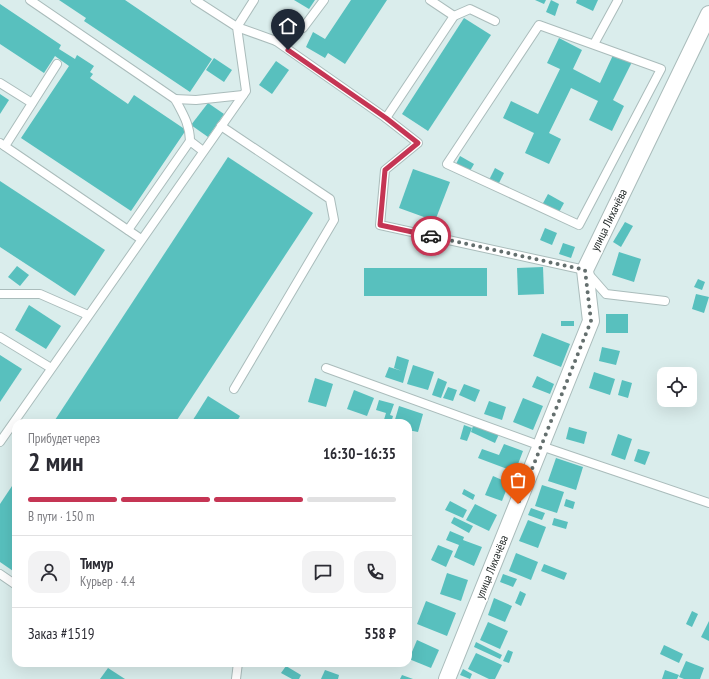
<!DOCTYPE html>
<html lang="ru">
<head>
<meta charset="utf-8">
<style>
	body { margin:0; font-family:"PT Sans Narrow",sans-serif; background:#f2f2f3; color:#2b2b33; height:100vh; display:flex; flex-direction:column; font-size:15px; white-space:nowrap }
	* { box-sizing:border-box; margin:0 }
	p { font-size:13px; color:#7c7c81 }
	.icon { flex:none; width:22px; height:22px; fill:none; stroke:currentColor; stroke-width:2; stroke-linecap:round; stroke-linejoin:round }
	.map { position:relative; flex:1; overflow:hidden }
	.drawer { position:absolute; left:12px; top:419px; width:400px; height:248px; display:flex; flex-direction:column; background:#fff; border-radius:12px; box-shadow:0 4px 16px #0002 }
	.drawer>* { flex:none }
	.fabs { position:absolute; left:657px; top:367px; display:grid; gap:8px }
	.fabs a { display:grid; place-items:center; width:40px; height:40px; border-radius:8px; background:#fff; box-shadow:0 4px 16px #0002; font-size:20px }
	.pin { position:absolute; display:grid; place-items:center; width:34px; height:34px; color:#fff; margin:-41px -17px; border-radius:50% 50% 50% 0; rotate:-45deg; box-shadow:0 0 4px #0007 }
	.pin .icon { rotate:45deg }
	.courier { position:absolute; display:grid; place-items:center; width:40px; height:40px; margin:-20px; border:3px solid #c53554; border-radius:50%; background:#fff; color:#222; box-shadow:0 1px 5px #0007 }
	.head em { font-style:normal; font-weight:700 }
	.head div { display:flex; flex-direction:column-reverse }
	.head { display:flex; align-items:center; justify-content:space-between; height:68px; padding:0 16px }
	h1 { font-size:26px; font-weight:700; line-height:30px }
	.bar { display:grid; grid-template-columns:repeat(4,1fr); gap:6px 4px; align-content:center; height:48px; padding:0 16px }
	.bar i { height:5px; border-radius:3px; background:#e1e1e2 }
	.bar .on { background:#c53554 }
	.bar p { grid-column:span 4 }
	.line { display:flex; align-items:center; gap:10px; padding:0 16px; border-top:1px solid #e1e1e2 }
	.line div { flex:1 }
	.round { display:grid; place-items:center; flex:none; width:42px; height:42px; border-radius:12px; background:#f2f2f3 }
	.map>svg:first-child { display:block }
	.building { fill:#58c0be }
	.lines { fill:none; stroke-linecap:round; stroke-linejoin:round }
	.service-casing { stroke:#aabcbb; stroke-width:10 }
	.minor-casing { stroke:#aabcbb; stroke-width:18 }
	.service { stroke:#fff; stroke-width:8 }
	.minor { stroke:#fff; stroke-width:16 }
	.done { stroke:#646f6e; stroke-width:4; stroke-dasharray:0 7.2 }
	.route { stroke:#c53554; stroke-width:5 }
	.labels { text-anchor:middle; stroke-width:4; stroke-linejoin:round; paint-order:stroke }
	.street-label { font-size:12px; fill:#242b2a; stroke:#fff }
</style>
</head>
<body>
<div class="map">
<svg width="709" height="679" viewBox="0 0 709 679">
	<rect width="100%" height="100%" fill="#daedec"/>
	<!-- building -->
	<g class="building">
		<path d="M59 0H125L212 59 190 92 84 21 86 18Z"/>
		<path d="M294 0H315L309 9Z"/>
		<path d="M351 0H387L345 64 328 53 325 58 306 47 313 32 325 39Z"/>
		<path d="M535 0H546L544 4Z"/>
		<path d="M551 0 559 4 555 16 546 12Z"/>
		<path d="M577 0H598L593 11 576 3Z"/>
		<path d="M0 4 61 45 59 49 75 59 77 55 94 66 90 72 93 74 90 78 128 104 134 95 186 130 131 211 21 138 69 66 55 56 44 73 0 44Z"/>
		<path d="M464 18 491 35 428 131 402 114Z"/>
		<path d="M559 38 582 50 573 69 600 83 614 53 632 62 613 100 624 106 612 131 589 120 598 101 571 88 549 133 561 139 549 164 525 153 534 133 503 118 511 101 538 114 560 69 547 63Z"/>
		<path d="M214 58 232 70 224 82 206 70Z"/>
		<path d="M276 61 289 70 272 94 259 85Z"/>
		<path d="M0 94 9 100 0 114Z"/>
		<path d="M208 103 224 114 208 137 191 125Z"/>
		<path d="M460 156 474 164 470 171 456 164Z"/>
		<path d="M228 157 313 213 175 423H53Z"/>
		<path d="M495 168 504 173 498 185 489 180Z"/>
		<path d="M413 169 450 182 435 221 399 208Z"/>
		<path d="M0 181 105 250 75 296 0 247Z"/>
		<path d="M548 194 564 203 558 214 542 205Z"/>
		<path d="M625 222 633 226 621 247 613 242Z"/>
		<path d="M545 228 557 233 552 245 540 240Z"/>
		<path d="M563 243 575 247 571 258 559 254Z"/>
		<path d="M619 252 641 259 634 282 612 275Z"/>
		<path d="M17 266 29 275 20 286 8 277Z"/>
		<path d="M543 267 544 294 518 295 517 268Z"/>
		<rect x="364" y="268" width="123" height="28"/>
		<path d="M698 279 705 282 702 290 694 287Z"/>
		<path d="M696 294 709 297 704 313 692 309Z"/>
		<path d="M29 305 61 326 46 349 15 330Z"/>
		<rect x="606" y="314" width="22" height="19"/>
		<rect x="561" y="321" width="13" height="5"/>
		<path d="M542 333 570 344 561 367 533 356Z"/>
		<path d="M602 347 620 351 616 365 599 361Z"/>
		<path d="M0 355 22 369 0 402Z"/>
		<path d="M397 356 409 360 403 383 385 377 389 367 402 371 394 368Z"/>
		<path d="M413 365 434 372 428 390 407 384Z"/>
		<path d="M594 372 615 379 610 395 589 388Z"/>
		<path d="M537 376 554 384 550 394 532 387Z"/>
		<path d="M315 378 333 384 326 407 308 402Z"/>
		<path d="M438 378 447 382 441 398 432 395Z"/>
		<path d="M622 380 632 383 628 398 618 395Z"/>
		<path d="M464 384 480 390 475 402 459 395Z"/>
		<path d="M448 387 457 390 453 401 443 398Z"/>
		<path d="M354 390 374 398 367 416 347 409Z"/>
		<path d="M208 396 240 416 236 423H191Z"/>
		<path d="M523 398 543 406 533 430 513 422Z"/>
		<path d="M379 400 394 404 390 415 393 416 391 423H383L386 413 376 410Z"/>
		<path d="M489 401 506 407 502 420 484 414Z"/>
		<path d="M399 406 423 414 418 432 408 430V423H394Z"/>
		<path d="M464 425 472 428 467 441 460 439Z"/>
		<path d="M473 426 499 434 495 443 471 432Z"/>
		<path d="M569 427 587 432 584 444 566 439Z"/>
		<path d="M618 434 632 439 625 460 611 455Z"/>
		<path d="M504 444 523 451 515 472 478 458 482 449 499 455Z"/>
		<path d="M638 449 650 452 645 465 634 461Z"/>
		<path d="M556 458 583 467 576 490 548 481Z"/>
		<path d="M493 476 509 483 502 501 485 495Z"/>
		<path d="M16 480V573L0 562V504Z"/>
		<path d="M542 485 564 492 557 513 535 506Z"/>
		<path d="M464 489 475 495 473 500 462 494Z"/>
		<path d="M566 499 575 502 573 509 564 506Z"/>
		<path d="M450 501 467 510 463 518 445 510Z"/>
		<path d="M475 504 497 515 489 531 466 520Z"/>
		<path d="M531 508 545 513 542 520 528 515Z"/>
		<path d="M454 517 473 526 469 533 451 523Z"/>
		<path d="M554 518 568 522 566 529 552 525Z"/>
		<path d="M528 520 546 527 538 548 519 541Z"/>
		<path d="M450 531 464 537 463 540 482 547 474 566 454 557 459 545 446 540Z"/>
		<path d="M438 545 453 551 446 567 431 560Z"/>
		<path d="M516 553 538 562 531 580 509 571Z"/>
		<path d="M544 564 567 573 564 580 541 571Z"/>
		<path d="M447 573 468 580 461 601 440 594Z"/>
		<path d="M503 574 517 579 513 587 500 582Z"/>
		<path d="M520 591 526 594 521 606 515 603Z"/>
		<path d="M494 598 512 606 505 622 488 615Z"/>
		<path d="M426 601 456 613 447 636 417 624Z"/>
		<path d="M692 611 698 614 692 627 686 624Z"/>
		<path d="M709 621V641L701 637Z"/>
		<path d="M488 622 508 631 500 649 480 640Z"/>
		<path d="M417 640 439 650 431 668 409 659Z"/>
		<path d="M476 642 502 655 500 659 474 647Z"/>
		<path d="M664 645 683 654 679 663 660 654Z"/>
		<path d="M508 650 513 652 509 663 503 661Z"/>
		<path d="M476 653 502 665 495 679H489L468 669Z"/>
		<path d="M686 661 704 668 700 679H684L679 677Z"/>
		<path d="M286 666 301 675 299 679H292L281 673Z"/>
		<path d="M108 668 125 679H100Z"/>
		<path d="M463 669 472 674 470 679 460 675Z"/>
		<path d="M325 670 339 675 338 679H321Z"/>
		<path d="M665 670 679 675 677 679H662Z"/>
		<path d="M402 675 413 679H400Z"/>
	</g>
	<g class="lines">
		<defs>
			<g id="service">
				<path d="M30 0 175 99C183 114 190 125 190 141"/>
				<path d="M254 0 237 27 276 41 303 28 324 0"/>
				<path d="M430 0 454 16"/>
				<path d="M495 21 470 9 454 16 386 118 418 143 385 170 380 225 585 270 606 294 665 301"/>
				<path d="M539 25 661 69 579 225 447 164Z"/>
				<path d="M276 41 386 118"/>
				<path d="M594 44 618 0"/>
				<path d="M0 83 32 103"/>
				<path d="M175 99 196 100 243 95"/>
				<path d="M221 126 330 199 334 220 234 389"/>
				<path d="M0 143 141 239"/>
				<path d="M5 146 57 64"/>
				<path d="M128 230 190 141 203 151"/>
				<path d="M0 294H40L88 315"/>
				<path d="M0 337 51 368"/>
				<path d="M326 368 541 446 709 503"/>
				<path d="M0 442 246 91 237 27 195 0"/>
				<path d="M0 574 16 585"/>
				<path d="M236 679 238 663"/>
			</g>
			<path id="minor" d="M447 679 591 321 585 270 709 14"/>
		</defs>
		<!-- service casing -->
		<use href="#service" class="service-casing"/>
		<!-- minor casing -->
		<use href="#minor" class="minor-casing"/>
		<!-- service -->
		<use href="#service" class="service"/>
		<!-- minor -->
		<use href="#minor" class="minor"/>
	</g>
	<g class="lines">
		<!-- done -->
		<path class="done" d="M431 236 585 270 591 321 518 504"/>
		<!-- route -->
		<path class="route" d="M288 50 386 118 418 143 385 170 380 225 431 236"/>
	</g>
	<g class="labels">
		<!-- street labels -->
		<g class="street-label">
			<text transform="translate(609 220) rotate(-64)" y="4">улица Лихачёва</text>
			<text transform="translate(492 567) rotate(-68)" y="4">улица Лихачёва</text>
		</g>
	</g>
</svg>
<div class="fabs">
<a><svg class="icon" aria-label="locate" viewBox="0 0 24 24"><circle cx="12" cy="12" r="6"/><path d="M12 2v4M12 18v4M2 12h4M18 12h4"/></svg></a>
</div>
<div class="pin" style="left:518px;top:504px;background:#ea580c"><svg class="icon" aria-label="bag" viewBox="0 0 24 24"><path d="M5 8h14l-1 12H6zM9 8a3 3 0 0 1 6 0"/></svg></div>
<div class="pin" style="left:288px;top:50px;background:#1f2937"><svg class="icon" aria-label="home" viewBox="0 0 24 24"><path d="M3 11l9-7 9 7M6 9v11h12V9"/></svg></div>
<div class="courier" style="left:431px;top:236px"><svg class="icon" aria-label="car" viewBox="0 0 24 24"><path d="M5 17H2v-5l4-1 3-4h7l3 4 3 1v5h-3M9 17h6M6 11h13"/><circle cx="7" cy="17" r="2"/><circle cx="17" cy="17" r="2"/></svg></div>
<section class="drawer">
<div class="head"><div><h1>2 мин</h1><p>Прибудет через</p></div><em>16:30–16:35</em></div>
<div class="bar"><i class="on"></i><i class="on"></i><i class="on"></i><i></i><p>В пути · 150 m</p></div>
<div class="line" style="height:72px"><a class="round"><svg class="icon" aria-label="person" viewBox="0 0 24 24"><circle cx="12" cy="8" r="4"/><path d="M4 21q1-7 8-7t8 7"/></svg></a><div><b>Тимур</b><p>Курьер · 4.4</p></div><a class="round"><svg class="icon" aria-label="chat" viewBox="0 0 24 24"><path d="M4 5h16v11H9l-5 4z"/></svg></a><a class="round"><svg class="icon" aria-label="phone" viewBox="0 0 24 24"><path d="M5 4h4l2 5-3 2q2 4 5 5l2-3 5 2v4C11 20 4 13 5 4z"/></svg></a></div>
<div class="line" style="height:52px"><div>Заказ #1519</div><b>558 ₽</b></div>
</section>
</div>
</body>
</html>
